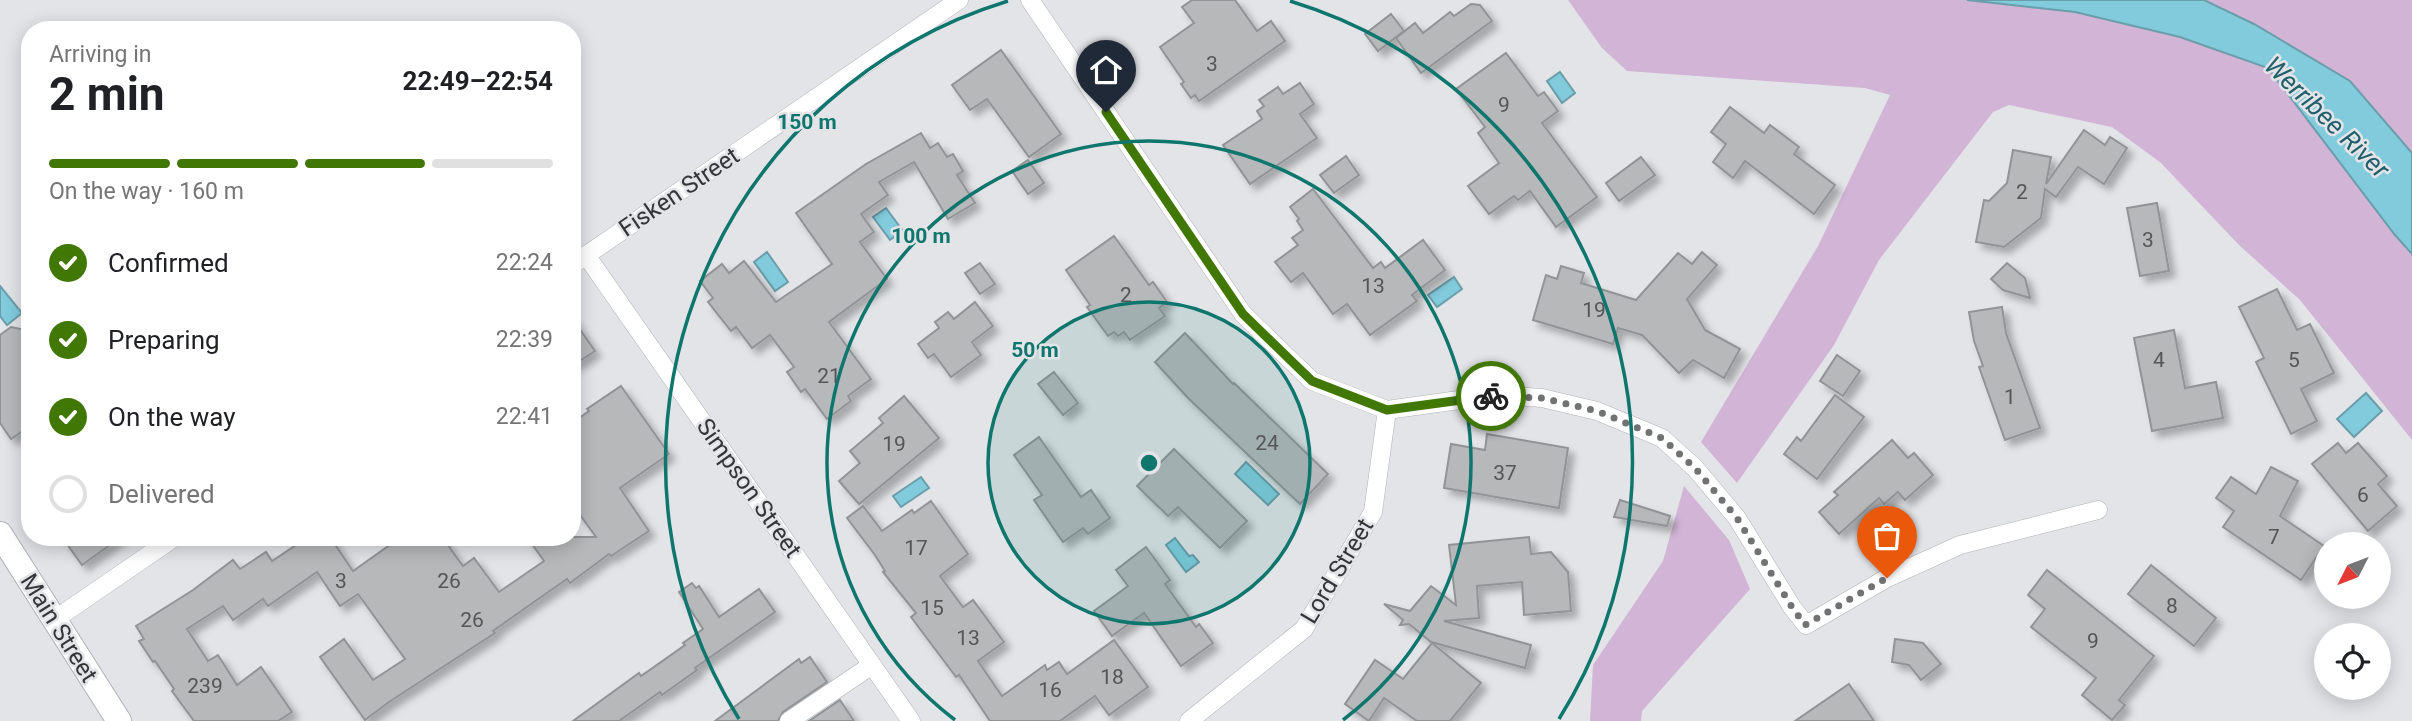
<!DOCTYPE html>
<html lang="en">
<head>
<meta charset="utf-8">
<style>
	body { margin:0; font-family:Roboto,sans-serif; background:#f6f6f6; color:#202124; height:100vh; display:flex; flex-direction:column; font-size:26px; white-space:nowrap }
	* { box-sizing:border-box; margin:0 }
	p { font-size:23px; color:#757577 }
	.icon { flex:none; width:38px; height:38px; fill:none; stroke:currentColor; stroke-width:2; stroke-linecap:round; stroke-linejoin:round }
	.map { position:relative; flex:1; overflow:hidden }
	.drawer { position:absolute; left:21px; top:21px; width:560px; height:525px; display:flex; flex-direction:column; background:#fff; border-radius:28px; box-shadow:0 4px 18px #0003 }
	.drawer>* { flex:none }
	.needle { width:46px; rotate:228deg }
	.controls { position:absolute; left:2314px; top:532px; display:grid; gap:14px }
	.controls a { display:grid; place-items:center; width:77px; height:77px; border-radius:50%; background:#fff; box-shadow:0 4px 18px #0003; font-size:35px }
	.pin { position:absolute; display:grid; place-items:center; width:60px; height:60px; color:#fff; margin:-72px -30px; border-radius:50% 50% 50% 0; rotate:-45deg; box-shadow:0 0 7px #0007 }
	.pin .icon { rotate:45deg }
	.courier { position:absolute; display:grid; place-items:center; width:70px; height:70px; margin:-35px; border:5px solid #417705; border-radius:50%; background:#fff; color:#222; box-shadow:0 2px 9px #0007 }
	.overview em { font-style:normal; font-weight:700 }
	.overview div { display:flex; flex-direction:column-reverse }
	.overview { display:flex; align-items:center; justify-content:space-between; height:119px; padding:0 28px }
	h1 { font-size:46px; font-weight:700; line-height:52px }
	.bar { display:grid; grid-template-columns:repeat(4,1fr); gap:10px 7px; align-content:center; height:84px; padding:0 28px }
	.bar i { height:9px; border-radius:5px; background:#e0e0e0 }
	.bar .selected { background:#417705 }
	.bar p { grid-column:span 4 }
	ol { padding:0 28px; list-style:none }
	li { display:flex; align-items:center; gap:21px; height:77px }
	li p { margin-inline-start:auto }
	li .icon { padding:7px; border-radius:50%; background:#417705; color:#fff; stroke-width:4 }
	li:last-child { color:#757577 }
	li i { width:38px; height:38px; border:4px solid #e0e0e0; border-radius:50% }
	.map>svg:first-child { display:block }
	.green { fill:#d2b4d6 }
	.water { fill:#81cbdc; stroke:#6a9eaa; stroke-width:2 }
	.building { fill:#b6b8ba; stroke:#919496; stroke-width:2; filter:url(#shadow) }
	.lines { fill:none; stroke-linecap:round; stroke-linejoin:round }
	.street-casing { stroke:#b0b1b4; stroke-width:19 }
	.secondary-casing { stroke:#b0b1b4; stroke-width:26 }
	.street { stroke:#fff; stroke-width:18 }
	.secondary { stroke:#fff; stroke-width:24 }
	.done { stroke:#717274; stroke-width:7; stroke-dasharray:0 12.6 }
	.route { stroke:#417705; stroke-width:9 }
	.ring { fill:none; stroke:#0f766e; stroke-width:3.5 }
	.labels { text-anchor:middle; stroke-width:5; stroke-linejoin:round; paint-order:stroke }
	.number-label { font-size:21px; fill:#545657 }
	.street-label { font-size:24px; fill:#343536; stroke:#e3e4e7 }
	.water-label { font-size:26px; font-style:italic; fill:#225f6c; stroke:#e3e4e7 }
	.centre { fill:#0f766e; stroke:#e3e4e7; stroke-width:3.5 }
	.ring-label { font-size:21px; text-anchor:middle; font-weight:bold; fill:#0f766e; stroke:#e3e4e7; stroke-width:5; stroke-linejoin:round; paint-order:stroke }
</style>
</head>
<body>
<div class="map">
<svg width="2412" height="721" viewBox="0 0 2412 721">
	<defs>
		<filter id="shadow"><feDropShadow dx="6" dy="6" stdDeviation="3.5" flood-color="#0004"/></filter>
	</defs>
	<rect width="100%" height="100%" fill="#e3e4e7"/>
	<!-- green -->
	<g class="green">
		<path d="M1568 0H1967L2075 12 2180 37 2268 68 2412 212V440L2300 300 2239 245 2161 163 2112 127 2009 105 1993 112 1879 260 1834 345 1737 483 1701 442 1818 246 1890 95 1865 88 1627 71 1602 48Z"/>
		<path d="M2204 0H2412V153L2350 81 2254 24Z"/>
		<path d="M1684 486 1729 540 1750 589 1642 711 1641 721H1590L1593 665 1663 561Z"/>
	</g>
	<!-- water -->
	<g class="water">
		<path d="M1967 0H2204L2254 24 2350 81 2412 153V254L2395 235 2268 68 2180 37 2075 12Z"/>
		<path d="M1560 72 1575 93 1562 103 1547 81Z"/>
		<path d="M886 208 903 231 890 240 873 217Z"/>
		<path d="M767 252 788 282 775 291 754 262Z"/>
		<path d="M1454 277 1462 289 1437 307 1428 295Z"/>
		<path d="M0 286 22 313 7 325 0 316Z"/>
		<path d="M2366 393 2382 411 2354 437 2337 419Z"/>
		<path d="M1246 462 1279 494 1268 505 1235 474Z"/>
		<path d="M921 477 929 488 901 507 893 496Z"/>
		<path d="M1175 538 1189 556 1193 555 1199 562 1186 572 1166 545Z"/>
	</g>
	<!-- building -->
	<g class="building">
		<path d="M1192 0H1235L1257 31 1271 21 1285 41 1199 101 1195 95 1191 98 1181 84 1184 82 1160 47 1194 23 1182 7Z"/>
		<path d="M1471 4 1480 5 1492 21 1421 73 1396 38 1415 23 1423 33 1450 12 1454 16Z"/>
		<path d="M1391 14 1404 31 1378 51 1365 34Z"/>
		<path d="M1001 50 1061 134 1029 157 987 99 970 110 952 85Z"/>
		<path d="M1506 53 1538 96 1544 92 1558 111 1542 123 1597 197 1556 227 1530 191 1518 200 1514 196 1489 214 1468 186 1499 163 1478 133 1485 127 1456 89Z"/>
		<path d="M1300 83 1314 104 1300 114 1317 138 1250 184 1223 145 1262 119 1257 111 1264 106 1259 100 1278 87 1283 94Z"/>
		<path d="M1730 107 1764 133 1770 125 1799 147 1794 154 1835 185 1814 214 1745 161 1733 178 1713 162 1726 144 1711 132Z"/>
		<path d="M2084 130 2105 145 2110 137 2127 148 2104 184 2078 167 2056 197 2045 189 2041 218 2004 247 1976 242 1984 200 1989 201 2007 183 2013 150 2051 157 2046 184Z"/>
		<path d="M921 133 930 148 938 143 947 157 953 154 963 171 957 175 975 203 948 219 914 162 879 182 888 195 861 214 874 232 860 242 887 279 829 322 871 379 848 396 851 401 827 419 805 389 801 392 787 372 794 367 770 335 752 348 736 327 731 331 708 302 713 298 700 281 722 264 729 273 744 261 776 302 832 264 796 213 866 164Z"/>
		<path d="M1346 156 1359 175 1334 193 1320 175Z"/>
		<path d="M1641 157 1655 175 1619 201 1606 183Z"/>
		<path d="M1028 160 1044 183 1028 194 1012 171Z"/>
		<path d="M1313 189 1373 268 1381 262 1385 268 1423 240 1445 270 1412 295 1417 301 1370 335 1347 304 1333 314 1303 273 1291 282 1275 262 1298 245 1292 238 1303 230 1297 221 1299 219 1290 207Z"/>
		<path d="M2157 203 2169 271 2140 276 2127 208Z"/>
		<path d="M1114 236 1149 285 1153 282 1167 302 1159 308 1165 316 1130 340 1124 332 1118 336 1114 332 1108 336 1087 307 1090 305 1066 270Z"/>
		<path d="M1702 252 1717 265 1687 299 1705 330 1740 349 1724 378 1693 360 1679 373 1642 335 1618 328 1613 344 1533 320 1546 275 1557 279 1561 266 1584 273 1581 283 1636 300 1678 253 1692 264Z"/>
		<path d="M980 263 995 284 980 294 965 273Z"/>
		<path d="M2007 263 2025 278 2030 298 2003 290 1991 279Z"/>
		<path d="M2277 289 2297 330 2310 324 2334 373 2301 389 2317 421 2291 434 2256 362 2264 358 2239 307Z"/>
		<path d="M975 302 993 326 972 342 981 355 951 377 934 354 928 358 918 344 939 328 935 322 948 312 954 319Z"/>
		<path d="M2002 307 2006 333 2040 428 2005 440 1979 367 1983 366 1974 341 1969 312Z"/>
		<path d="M572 318 595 351 572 366Z"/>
		<path d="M11 327 30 331V366L22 372 30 383V426L11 439 0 423V335Z"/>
		<path d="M2174 330 2185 388 2216 382 2223 418 2152 431 2134 338Z"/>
		<path d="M1185 333 1233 384 1234 383 1328 474 1300 504 1188 398 1155 362Z"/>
		<path d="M1837 355 1860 371 1843 396 1820 381Z"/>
		<path d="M1054 372 1078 403 1063 415 1038 384Z"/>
		<path d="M621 386 669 454 620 488 649 531 611 556 609 554 570 583 567 579 493 631 495 633 389 702 365 720 320 657 344 639 373 680 405 659 358 594 340 606 317 572 268 606 263 599 233 620 223 606 187 629 208 661 218 655 237 685 261 667 292 712 278 721H194L172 691 174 689 155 661 153 662 139 641 144 639 136 626 193 590 233 560 240 569 266 552 272 561 308 537H330L353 571 401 537H442L463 566 474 558 499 592 544 561 527 537H596L572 504V423L589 411 587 409Z"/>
		<path d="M1835 395 1864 417 1817 479 1784 454 1797 437 1801 441Z"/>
		<path d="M904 396 939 438 859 504 839 481 860 463 850 451 883 423 879 418Z"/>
		<path d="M1487 434 1568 448 1559 508 1444 488 1451 444 1485 450Z"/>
		<path d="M1039 437 1081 497 1091 490 1110 518 1088 534 1083 528 1063 542 1034 500 1042 495 1014 455Z"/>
		<path d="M1892 440 1908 458 1914 453 1933 475 1905 500 1898 492 1884 504 1879 498 1839 534 1819 512 1838 495 1834 492Z"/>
		<path d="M2338 443 2346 453 2358 443 2387 476 2378 484 2397 506 2368 531 2312 464Z"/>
		<path d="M1174 449 1247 521 1220 548 1178 507 1168 516 1137 486Z"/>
		<path d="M2271 467 2298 481 2280 516 2324 546 2301 580 2223 527 2234 511 2216 498 2231 477 2256 494Z"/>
		<path d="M1620 500 1670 516 1667 526 1614 517Z"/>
		<path d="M931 501 968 554 940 576 963 607 973 600 1004 642 978 661 1002 696 1045 665 1047 670 1059 662 1067 674 1114 640 1148 687 1109 715 1095 696 1060 721H990L959 675 956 677 911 617 916 613 883 572 885 571 875 555 847 518 863 506 882 531 912 510 914 513Z"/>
		<path d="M62 537H121L82 565Z"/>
		<path d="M1529 537 1531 554 1551 552 1568 572 1571 611 1524 615 1522 582 1477 586 1479 618 1444 621 1531 645 1525 668 1431 642 1409 624 1400 625 1403 620 1384 604 1410 611 1431 586 1456 605 1449 545Z"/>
		<path d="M1146 547 1170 580 1165 584 1196 627 1199 624 1213 643 1181 666 1144 613 1112 636 1094 611 1128 586 1116 570Z"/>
		<path d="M2151 565 2216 618 2194 646 2128 594Z"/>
		<path d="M2047 570 2154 656 2119 700 2125 705 2112 720 2082 695 2096 678 2031 627 2045 609 2028 595Z"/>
		<path d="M692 583 696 588 699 586 719 617 759 589 775 612 695 668 697 670 662 695 660 692 619 721H573L639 673 641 676 685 645 683 643 703 629 679 592Z"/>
		<path d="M1895 639 1923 643 1941 664 1921 680 1909 665 1892 662Z"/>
		<path d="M1432 643 1481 683 1450 721H1417L1384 698 1369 721 1345 704 1375 660 1403 679Z"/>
		<path d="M810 657 827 682 783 712 778 721H715L799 659 801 663Z"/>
		<path d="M1849 684 1874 721H1795Z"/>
		<path d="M840 700 854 721H809Z"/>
	</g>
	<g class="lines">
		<defs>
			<g id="street">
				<path d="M1030 0 1243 314 1312 381 1387 410 1495 395 1542 398 1597 411 1662 438 1695 468 1737 518 1792 607 1806 625 1887 578 1960 545 2098 510"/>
				<path d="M586 255 911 721"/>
				<path d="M572 265 959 0"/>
				<path d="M54 620 175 537"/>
				<path d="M789 721 872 665"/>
				<path d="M1189 721 1304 629 1373 512 1387 410"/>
			</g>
			<path id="secondary" d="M0 534 119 721"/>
		</defs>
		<!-- street casing -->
		<use href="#street" class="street-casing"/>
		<!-- secondary casing -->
		<use href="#secondary" class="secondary-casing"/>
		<!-- street -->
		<use href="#street" class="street"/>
		<!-- secondary -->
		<use href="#secondary" class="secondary"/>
	</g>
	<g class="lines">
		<!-- done -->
		<path class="done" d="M1491 396 1542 398 1597 411 1662 438 1695 468 1737 518 1792 607 1805 625 1887 578"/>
		<!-- route -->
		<path class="route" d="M1106 112 1243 314 1312 381 1387 410 1491 396"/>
	</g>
	<!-- distance rings -->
	<circle cx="1149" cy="463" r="161" fill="#0f766e" fill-opacity=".12"/>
	<g class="ring">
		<circle cx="1149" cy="463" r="161"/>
		<path d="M955 720A322 322 0 1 1 1343 720"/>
		<path d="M739 719A483 483 0 0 1 1008 1M1290 1A483 483 0 0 1 1559 719"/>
	</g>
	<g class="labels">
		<!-- number labels -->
		<g class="number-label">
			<text x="1212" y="71">3</text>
			<text x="1504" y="112">9</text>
			<text x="2022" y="199">2</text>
			<text x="2148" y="247">3</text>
			<text x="1373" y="293">13</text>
			<text x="1126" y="302">2</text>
			<text x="1594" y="317">19</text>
			<text x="2159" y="367">4</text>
			<text x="2294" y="367">5</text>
			<text x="829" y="383">21</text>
			<text x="2010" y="404">1</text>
			<text x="1267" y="450">24</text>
			<text x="894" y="451">19</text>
			<text x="1505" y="480">37</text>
			<text x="2363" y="502">6</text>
			<text x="2274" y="544">7</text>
			<text x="916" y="555">17</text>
			<text x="341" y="588">3</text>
			<text x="449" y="588">26</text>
			<text x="2172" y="613">8</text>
			<text x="932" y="615">15</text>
			<text x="472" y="627">26</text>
			<text x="968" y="645">13</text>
			<text x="2093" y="648">9</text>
			<text x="1112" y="684">18</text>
			<text x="205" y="693">239</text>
			<text x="1050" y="697">16</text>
		</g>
		<!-- street labels -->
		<g class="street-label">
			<text transform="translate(679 192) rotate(-34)" y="8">Fisken Street</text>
			<text transform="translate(749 488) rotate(55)" y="8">Simpson Street</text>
			<text transform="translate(1337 571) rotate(-59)" y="8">Lord Street</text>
			<text transform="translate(59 628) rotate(58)" y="8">Main Street</text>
		</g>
		<!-- water labels -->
		<g class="water-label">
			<text transform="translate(2327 117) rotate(44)" y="9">Werribee River</text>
		</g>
	</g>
	<circle cx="1149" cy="463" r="10" class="centre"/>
	<g class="ring-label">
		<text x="807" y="129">150 m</text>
		<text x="921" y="243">100 m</text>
		<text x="1035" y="357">50 m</text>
	</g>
</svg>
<div class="controls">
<a><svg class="needle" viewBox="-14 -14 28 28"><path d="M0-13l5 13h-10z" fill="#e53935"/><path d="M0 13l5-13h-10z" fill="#757577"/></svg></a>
<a><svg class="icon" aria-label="locate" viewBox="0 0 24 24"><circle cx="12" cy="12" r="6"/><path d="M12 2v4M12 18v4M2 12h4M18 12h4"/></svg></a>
</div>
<div class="pin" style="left:1887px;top:578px;background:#ea580c"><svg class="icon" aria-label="bag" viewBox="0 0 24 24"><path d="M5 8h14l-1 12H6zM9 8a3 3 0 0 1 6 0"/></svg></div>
<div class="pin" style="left:1106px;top:112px;background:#1f2937"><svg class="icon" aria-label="home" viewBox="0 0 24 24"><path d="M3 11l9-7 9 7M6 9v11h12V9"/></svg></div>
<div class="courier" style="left:1491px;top:396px"><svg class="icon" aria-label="bike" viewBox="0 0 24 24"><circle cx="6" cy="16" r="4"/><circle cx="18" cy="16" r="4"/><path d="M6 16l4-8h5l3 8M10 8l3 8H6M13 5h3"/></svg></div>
<section class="drawer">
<div class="overview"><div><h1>2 min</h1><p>Arriving in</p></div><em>22:49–22:54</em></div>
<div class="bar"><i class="selected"></i><i class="selected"></i><i class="selected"></i><i></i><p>On the way · 160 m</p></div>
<ol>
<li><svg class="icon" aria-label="check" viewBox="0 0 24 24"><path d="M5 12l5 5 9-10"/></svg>Confirmed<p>22:24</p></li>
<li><svg class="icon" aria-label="check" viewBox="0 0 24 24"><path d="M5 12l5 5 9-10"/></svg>Preparing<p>22:39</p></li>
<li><svg class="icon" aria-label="check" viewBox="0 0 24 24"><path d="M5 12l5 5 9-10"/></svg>On the way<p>22:41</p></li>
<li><i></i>Delivered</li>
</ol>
</section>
</div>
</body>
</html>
